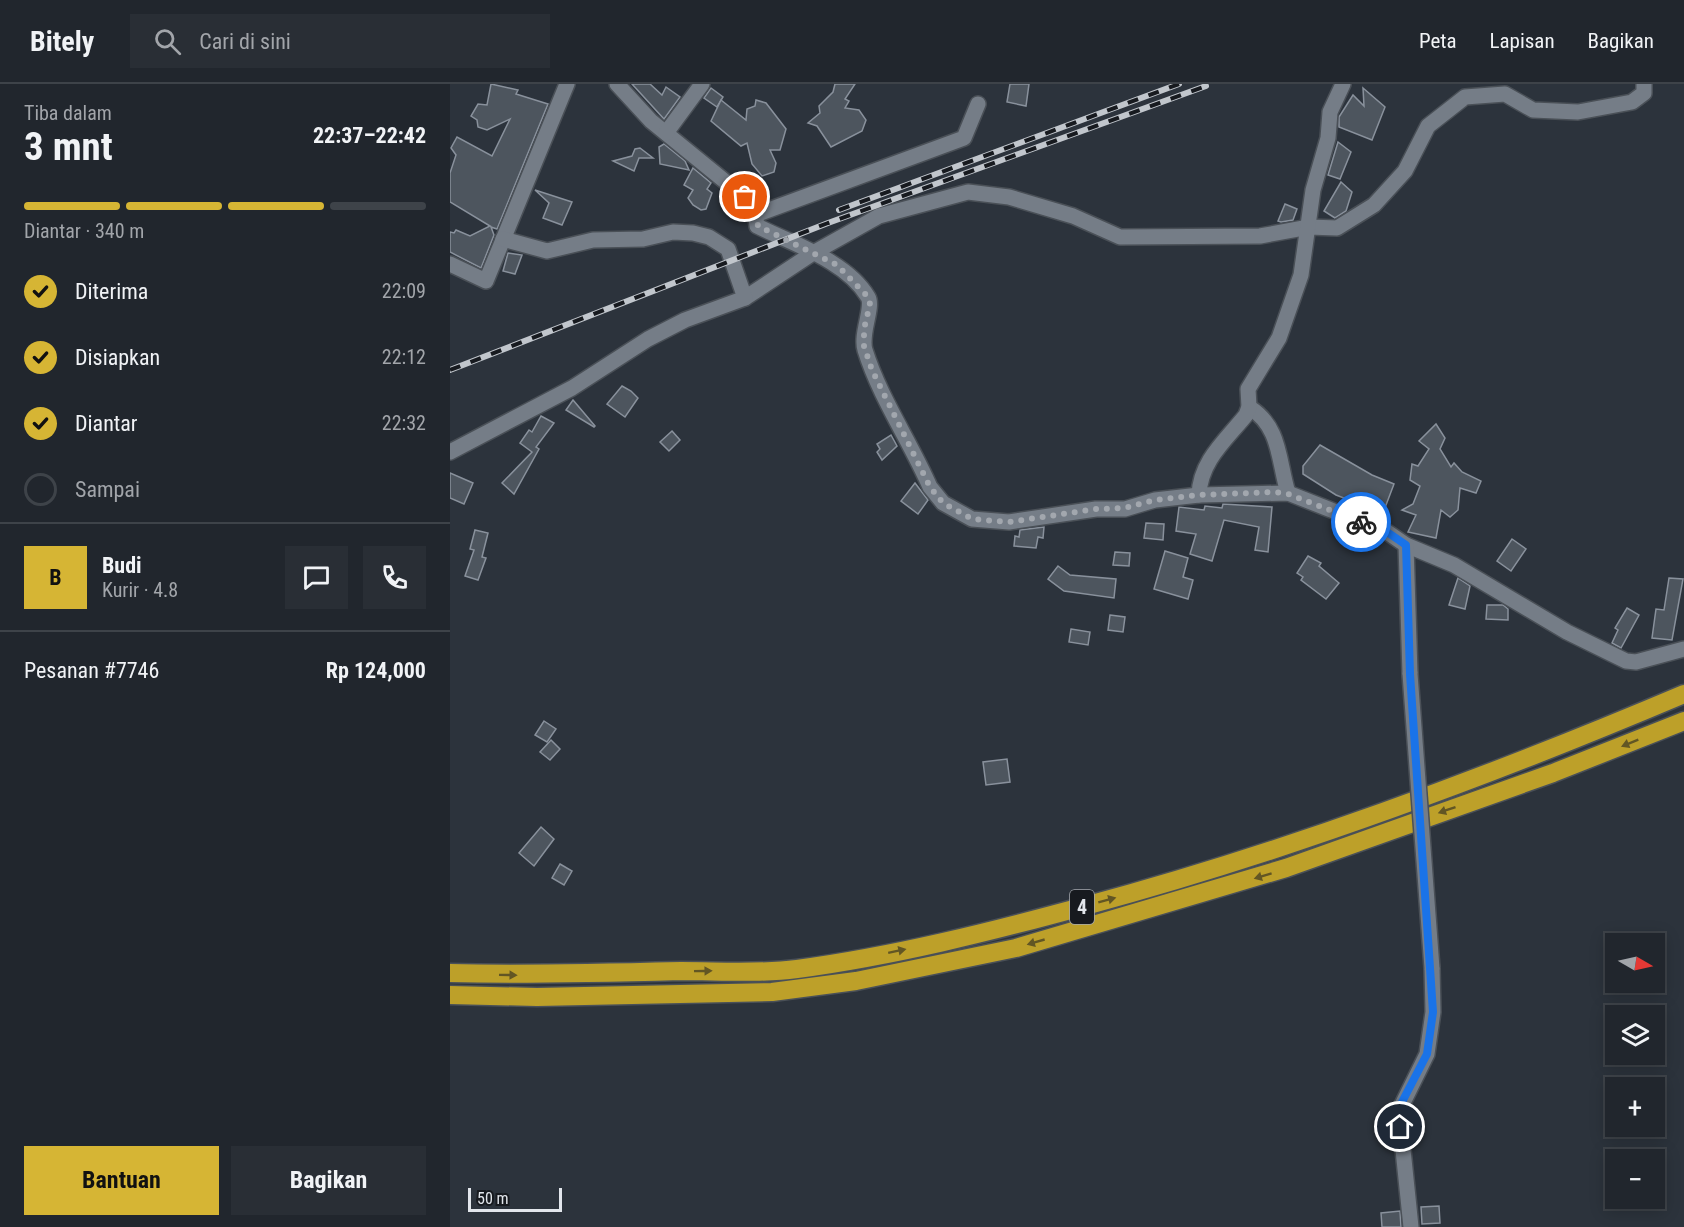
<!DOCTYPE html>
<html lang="id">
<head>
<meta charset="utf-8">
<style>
	body { margin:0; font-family:"Roboto Condensed",sans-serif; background:#292e35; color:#f1f3f6; height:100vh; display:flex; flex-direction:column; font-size:22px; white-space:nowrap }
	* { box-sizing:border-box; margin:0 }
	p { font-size:20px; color:#a2a5aa }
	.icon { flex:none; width:33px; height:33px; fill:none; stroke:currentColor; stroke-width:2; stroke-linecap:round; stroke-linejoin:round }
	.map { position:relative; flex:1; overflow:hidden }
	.panel { display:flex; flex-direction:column; background:#21262d; width:450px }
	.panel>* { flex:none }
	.needle { width:39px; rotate:99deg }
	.tools { position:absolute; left:1155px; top:849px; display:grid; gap:12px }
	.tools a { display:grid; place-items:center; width:60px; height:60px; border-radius:0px; background:#21262d; box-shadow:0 3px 15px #0003,0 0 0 2px #3e4349; font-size:30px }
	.scale { position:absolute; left:18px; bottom:15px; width:94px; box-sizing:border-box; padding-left:6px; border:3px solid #e2e6ec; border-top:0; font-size:16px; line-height:21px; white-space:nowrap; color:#e2e6ec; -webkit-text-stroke:4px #171a1f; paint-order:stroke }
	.pin { position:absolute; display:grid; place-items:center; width:51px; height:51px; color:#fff; margin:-26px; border:3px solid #fff; border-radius:50%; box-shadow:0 2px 6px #0007 }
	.courier { position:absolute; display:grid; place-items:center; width:60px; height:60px; margin:-30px; border:4px solid #1a73e8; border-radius:50%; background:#fff; color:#222; box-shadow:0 2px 8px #0007 }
	.headline em { font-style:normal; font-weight:700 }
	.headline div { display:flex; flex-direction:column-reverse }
	.headline { display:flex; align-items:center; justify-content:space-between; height:102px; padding:0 24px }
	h1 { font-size:39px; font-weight:700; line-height:45px }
	.bar { display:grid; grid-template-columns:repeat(4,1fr); gap:9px 6px; align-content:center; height:72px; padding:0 24px }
	.bar i { height:8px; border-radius:4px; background:#3e4349 }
	.bar .selected { background:#d6b534 }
	.bar p { grid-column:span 4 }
	.line { display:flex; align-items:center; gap:15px; padding:0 24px; border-top:2px solid #3e4349 }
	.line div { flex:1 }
	.round { display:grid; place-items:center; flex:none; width:63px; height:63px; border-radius:0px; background:#292e35 }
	ol { padding:0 24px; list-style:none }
	li { display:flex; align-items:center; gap:18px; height:66px }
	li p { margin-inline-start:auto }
	li .icon { padding:6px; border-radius:50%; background:#d6b534; color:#111; stroke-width:4 }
	li:last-child { color:#a2a5aa }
	li i { width:33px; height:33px; border:3px solid #3e4349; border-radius:50% }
	.action { display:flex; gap:12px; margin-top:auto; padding:12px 24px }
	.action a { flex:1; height:69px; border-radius:0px; background:#d6b534; color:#111; font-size:24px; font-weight:700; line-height:69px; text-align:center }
	.action a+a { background:#292e35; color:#f1f3f6 }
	header { display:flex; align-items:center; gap:36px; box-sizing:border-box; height:84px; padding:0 30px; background:#21262d; border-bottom:2px solid #3e4349 }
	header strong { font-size:28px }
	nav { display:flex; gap:33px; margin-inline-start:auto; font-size:21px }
	.search { width:420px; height:54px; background:#292e35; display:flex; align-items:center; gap:15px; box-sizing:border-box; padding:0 21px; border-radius:0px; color:#a2a5aa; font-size:22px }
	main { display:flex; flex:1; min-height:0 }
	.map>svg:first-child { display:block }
	.building { fill:#4d555e; stroke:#89919c; stroke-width:1.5 }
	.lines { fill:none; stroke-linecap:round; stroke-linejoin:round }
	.minor-casing { stroke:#4a5057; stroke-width:18 }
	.motorway-casing { stroke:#4a5057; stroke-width:21 }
	.minor { stroke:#757d87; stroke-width:15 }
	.motorway { stroke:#bda029; stroke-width:18 }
	.rail-casing { stroke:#c1c6cc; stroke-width:6 }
	.rail { stroke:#171a1f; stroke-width:4; stroke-dasharray:11; stroke-linecap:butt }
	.minor-bridge-casing { stroke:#4a5057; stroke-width:18; stroke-linecap:butt }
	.minor-bridge { stroke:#757d87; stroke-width:15 }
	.oneway { fill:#625624 }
	.done { stroke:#a2a7ae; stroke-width:6; stroke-dasharray:0 10.8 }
	.route { stroke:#1a73e8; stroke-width:8 }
	.labels { text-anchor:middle; stroke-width:5; stroke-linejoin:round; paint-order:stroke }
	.shield { fill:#171a1f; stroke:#a5a9ae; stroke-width:1.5 }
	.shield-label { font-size:20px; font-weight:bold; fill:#e2e6ec }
</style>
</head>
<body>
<header>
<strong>Bitely</strong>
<div class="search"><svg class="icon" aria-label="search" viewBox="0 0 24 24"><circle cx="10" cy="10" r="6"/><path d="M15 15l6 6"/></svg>Cari di sini</div>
<nav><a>Peta</a><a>Lapisan</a><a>Bagikan</a></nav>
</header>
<main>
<section class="panel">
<div class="headline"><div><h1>3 mnt</h1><p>Tiba dalam</p></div><em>22:37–22:42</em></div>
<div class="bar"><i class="selected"></i><i class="selected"></i><i class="selected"></i><i></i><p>Diantar · 340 m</p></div>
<ol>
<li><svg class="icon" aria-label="check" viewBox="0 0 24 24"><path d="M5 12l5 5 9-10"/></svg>Diterima<p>22:09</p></li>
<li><svg class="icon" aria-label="check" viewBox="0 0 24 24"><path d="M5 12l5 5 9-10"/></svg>Disiapkan<p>22:12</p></li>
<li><svg class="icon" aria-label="check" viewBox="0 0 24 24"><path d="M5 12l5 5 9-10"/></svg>Diantar<p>22:32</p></li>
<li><i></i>Sampai</li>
</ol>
<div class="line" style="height:108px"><b class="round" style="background:#d6b534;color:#111">B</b><div><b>Budi</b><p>Kurir · 4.8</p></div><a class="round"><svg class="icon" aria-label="chat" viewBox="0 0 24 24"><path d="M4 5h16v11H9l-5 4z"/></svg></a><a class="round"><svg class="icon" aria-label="phone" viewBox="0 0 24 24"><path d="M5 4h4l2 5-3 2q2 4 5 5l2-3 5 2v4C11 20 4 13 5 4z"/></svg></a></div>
<div class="line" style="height:78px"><div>Pesanan #7746</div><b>Rp 124,000</b></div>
<div class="action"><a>Bantuan</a><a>Bagikan</a></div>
</section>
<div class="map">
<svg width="1234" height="1143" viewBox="0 0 1234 1143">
	<rect width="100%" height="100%" fill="#2c333c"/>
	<!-- building -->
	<g class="building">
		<path d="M41 0 68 6 66 10 98 20 47 145 41 143 44 151 31 184 0 168V148L4 149 6 146 20 152 40 142 0 118V89L6 71 1 64 7 53 42 72 60 35 37 46 28 43 27 36 21 32 28 20 37 21Z"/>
		<path d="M182 0H200L212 11 216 3 230 13 214 35Z"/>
		<path d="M385 0H405L395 15 399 17 395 24 409 26 416 36 412 47 381 63 367 42 358 39 370 29 369 22 383 8Z"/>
		<path d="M560 0H579L576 22 557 18Z"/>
		<path d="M261 4 273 13 267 23 254 14Z"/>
		<path d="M913 4 935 23 922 56 889 43V33L903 11 914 22Z"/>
		<path d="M271 16 296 36 297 25 305 22 306 16 316 19 336 45 330 66H320L326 79 324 88 312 92 302 80 297 59 291 62 261 37Z"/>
		<path d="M888 58 901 68 890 95 878 91Z"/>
		<path d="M214 60 235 77 239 86 210 80 209 63Z"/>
		<path d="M190 64 203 74H189L184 87 163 77 182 72 185 65Z"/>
		<path d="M243 84 261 99 257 105 262 109 256 125 251 126 243 121 238 114 243 106 234 101Z"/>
		<path d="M891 98 902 108 896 127 885 134 874 127Z"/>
		<path d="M85 106 122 118 112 141 93 134 99 119Z"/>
		<path d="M835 120 847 125 843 136 831 138 828 137Z"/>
		<path d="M58 169 72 171 65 190 53 187Z"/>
		<path d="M172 302 181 307 188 314 175 333 157 320Z"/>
		<path d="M123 316 145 342 144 343 116 326Z"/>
		<path d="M91 332 104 339 86 363 89 365 64 410 52 399 82 368 70 359 79 346 82 348Z"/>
		<path d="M986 340 995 354 990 365 1001 383 1004 379 1012 388 1031 397 1026 409 1010 404 1008 426 1000 433 991 426 986 454 958 448 966 431 952 426 963 420 970 402 960 396 962 380 968 382 979 365 969 357Z"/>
		<path d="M222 347 230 356 219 367 210 358Z"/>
		<path d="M441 351 447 362 432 376 427 368 430 365 427 360Z"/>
		<path d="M870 361 922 391 944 400 933 429 886 411 853 390V382Z"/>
		<path d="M0 389 23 399 14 420 0 414Z"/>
		<path d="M465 399 478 416 468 430 451 417Z"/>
		<path d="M773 420 822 423 818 468 805 466 809 443 774 436 762 477 740 470 746 450 726 447 729 423 754 426 755 422 772 424Z"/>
		<path d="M696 439 714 440 713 456 694 454Z"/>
		<path d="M594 443 593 454 588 453 586 464 564 462 565 452 569 453 570 446Z"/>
		<path d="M25 446 38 449 32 473 36 474 28 496 15 492 24 466 20 465Z"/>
		<path d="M1062 455 1076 465 1061 487 1047 477Z"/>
		<path d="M715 467 738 474 733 493 743 496 738 515 704 505Z"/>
		<path d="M665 468 680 469 679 482 663 481Z"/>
		<path d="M858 472 871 479 869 482 889 499 876 515 851 496 853 493 847 489Z"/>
		<path d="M608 482 620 491 666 495 664 514 614 507 598 495Z"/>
		<path d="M1008 494 1020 502 1015 525 999 521Z"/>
		<path d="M1219 494 1233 495 1222 556 1202 554 1206 525 1214 526Z"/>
		<path d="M1037 521H1053L1058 525V536L1036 535Z"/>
		<path d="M1177 524 1189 531 1171 564 1162 559 1168 546 1165 544Z"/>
		<path d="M660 531 675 533 673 548 658 546Z"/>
		<path d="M621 545 640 548 638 561 619 558Z"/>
		<path d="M94 637 106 645 97 658 85 651Z"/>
		<path d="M101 656 110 665 100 676 90 668Z"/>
		<path d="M557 675 560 698 536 701 533 678Z"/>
		<path d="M91 743 104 755 84 782 69 769Z"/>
		<path d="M110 780 122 787 114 801 102 794Z"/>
		<path d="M989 1122 990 1139 972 1140 971 1123Z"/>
		<path d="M950 1127 951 1143H932L931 1129Z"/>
	</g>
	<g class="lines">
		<defs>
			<g id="minor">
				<path d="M167 0 201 37 304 121 307 142C343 160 397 177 418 213 424 223 410 250 415 266 430 314 460 357 480 403L493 419 522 435 559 438 646 425H675L705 416 749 411 838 409 937 448 956 461 1004 481 1117 548 1176 577 1186 578 1234 565"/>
				<path d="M216 49 252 0"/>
				<path d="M305 131 514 54 528 20"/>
				<path d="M0 180 36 197 117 0"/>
				<path d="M295 214 363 169 429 132 518 108 559 113 623 132 670 153 810 152 859 143 887 144 924 121 955 87 978 42 1015 13 1055 10 1083 26 1128 28 1182 18 1194 9V0"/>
				<path d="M799 323C831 343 828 376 838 409"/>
				<path d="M0 368 122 304 198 255 235 236 295 214 278 165 259 153 243 149 223 148 193 155 143 156 97 167 53 155"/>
				<path d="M749 411C750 377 776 356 796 331L799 323 798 305 829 254 851 191 863 106 878 54 880 28 893 0"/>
				<path d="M956 461 960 590"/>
				<path d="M961 1143 949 1027 977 970 983 928 982 884"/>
			</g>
			<g id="motorway">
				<path d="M0 889C77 891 154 889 231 887 269 887 309 890 347 885 444 872 540 848 635 822 840 767 1038 693 1234 610"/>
				<path d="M0 911 87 913 322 908 406 897 566 864 836 784 1103 689 1234 637"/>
			</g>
		</defs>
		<!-- minor casing -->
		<use href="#minor" class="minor-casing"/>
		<!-- motorway casing -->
		<use href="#motorway" class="motorway-casing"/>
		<!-- minor -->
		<use href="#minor" class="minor"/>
		<!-- motorway -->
		<use href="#motorway" class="motorway"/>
		<defs>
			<g id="rail">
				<path d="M389 126 729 0"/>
				<path d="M0 286 378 139 756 2"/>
			</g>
		</defs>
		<!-- rail casing -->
		<use href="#rail" class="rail-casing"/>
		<!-- rail -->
		<use href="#rail" class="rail"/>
		<defs>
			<path id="minor-bridge" d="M960 590 982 884"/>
		</defs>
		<!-- minor-bridge casing -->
		<use href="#minor-bridge" class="minor-bridge-casing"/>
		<!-- minor-bridge -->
		<use href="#minor-bridge" class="minor-bridge"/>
	</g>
	<!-- one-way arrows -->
	<defs><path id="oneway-solid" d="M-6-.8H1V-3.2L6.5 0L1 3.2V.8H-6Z" transform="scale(1.5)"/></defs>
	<g class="oneway">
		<use href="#oneway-solid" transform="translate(1180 659) rotate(158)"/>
		<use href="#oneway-solid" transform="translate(997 726) rotate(161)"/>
		<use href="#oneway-solid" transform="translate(813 792) rotate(163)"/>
		<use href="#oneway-solid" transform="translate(657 816) rotate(-15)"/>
		<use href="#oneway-solid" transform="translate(586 858) rotate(164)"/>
		<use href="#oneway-solid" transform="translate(447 867) rotate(-12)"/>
		<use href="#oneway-solid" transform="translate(253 887) rotate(-1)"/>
		<use href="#oneway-solid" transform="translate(58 891) rotate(1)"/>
	</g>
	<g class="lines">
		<!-- done -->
		<path class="done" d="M295 113 304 121 308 142 387 181 418 213 420 220 414 245V262L422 286 480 403 493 419 522 435 559 438 646 425 675 424 705 416 749 411 824 408 838 410 911 438"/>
		<!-- route -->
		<path class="route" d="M911 438 937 448 956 461 960 590 983 928 977 970 952 1018 950 1043"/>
	</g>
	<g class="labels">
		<!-- shield labels -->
		<rect class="shield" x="620" y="806" width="24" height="34" rx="4.5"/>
		<g class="shield-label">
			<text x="632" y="830">4</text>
		</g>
	</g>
</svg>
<div class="tools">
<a><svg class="needle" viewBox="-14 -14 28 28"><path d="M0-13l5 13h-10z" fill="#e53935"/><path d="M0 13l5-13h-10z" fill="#a2a5aa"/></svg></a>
<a><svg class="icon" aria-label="layers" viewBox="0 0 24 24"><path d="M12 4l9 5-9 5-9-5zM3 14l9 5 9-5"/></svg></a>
<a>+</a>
<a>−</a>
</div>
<div class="scale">50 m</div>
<div class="pin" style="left:295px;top:113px;background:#ea580c"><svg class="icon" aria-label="bag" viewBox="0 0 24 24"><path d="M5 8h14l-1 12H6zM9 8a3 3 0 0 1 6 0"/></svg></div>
<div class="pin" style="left:950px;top:1043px;background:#1f2937"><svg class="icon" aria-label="home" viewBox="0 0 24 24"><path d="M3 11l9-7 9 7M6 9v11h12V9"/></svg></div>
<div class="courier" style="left:911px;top:438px"><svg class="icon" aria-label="bike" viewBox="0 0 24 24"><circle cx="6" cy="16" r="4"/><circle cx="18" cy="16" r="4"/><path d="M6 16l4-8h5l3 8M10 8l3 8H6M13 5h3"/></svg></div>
</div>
</main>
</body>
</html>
